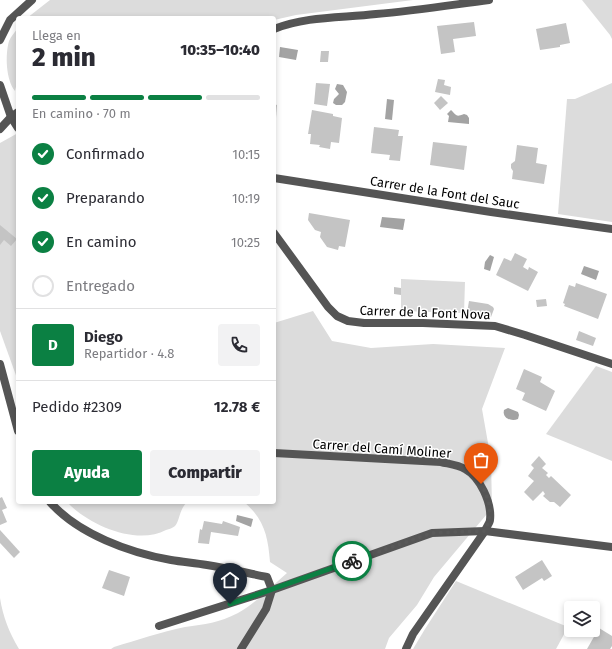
<!DOCTYPE html>
<html lang="es">
<head>
<meta charset="utf-8">
<style>
	body { margin:0; font-family:"Fira Sans",sans-serif; background:#f2f2f3; color:#2b2b33; height:100vh; display:flex; flex-direction:column; font-size:15px; white-space:nowrap }
	* { box-sizing:border-box; margin:0 }
	p { font-size:13px; color:#7c7c81 }
	.icon { flex:none; width:22px; height:22px; fill:none; stroke:currentColor; stroke-width:2; stroke-linecap:round; stroke-linejoin:round }
	.map { position:relative; flex:1; overflow:hidden }
	.panel { position:absolute; left:16px; top:16px; width:260px; height:488px; display:flex; flex-direction:column; background:#fff; border-radius:4px; box-shadow:0 2px 6px #0003 }
	.panel>* { flex:none }
	.fabs { position:absolute; left:564px; top:601px; display:grid; gap:8px }
	.fabs a { display:grid; place-items:center; width:36px; height:36px; border-radius:4px; background:#fff; box-shadow:0 2px 6px #0003; font-size:20px }
	.pin { position:absolute; display:grid; place-items:center; width:34px; height:34px; color:#fff; margin:-41px -17px; border-radius:50% 50% 50% 0; rotate:-45deg; box-shadow:0 0 4px #0007 }
	.pin .icon { rotate:45deg }
	.courier { position:absolute; display:grid; place-items:center; width:40px; height:40px; margin:-20px; border:3px solid #0b8043; border-radius:50%; background:#fff; color:#222; box-shadow:0 1px 5px #0007 }
	.head em { font-style:normal; font-weight:800 }
	.head div { display:flex; flex-direction:column-reverse }
	.head { display:flex; align-items:center; justify-content:space-between; height:68px; padding:0 16px }
	h1 { font-size:26px; font-weight:800; line-height:30px }
	.bar { display:grid; grid-template-columns:repeat(4,1fr); gap:6px 4px; align-content:center; height:48px; padding:0 16px }
	.bar i { height:5px; border-radius:3px; background:#e1e1e2 }
	.bar .on { background:#0b8043 }
	.bar p { grid-column:span 4 }
	.line { display:flex; align-items:center; gap:10px; padding:0 16px; border-top:1px solid #e1e1e2 }
	.line div { flex:1 }
	.round { display:grid; place-items:center; flex:none; width:42px; height:42px; border-radius:4px; background:#f2f2f3 }
	ol { padding:0 16px; list-style:none }
	li { display:flex; align-items:center; gap:12px; height:44px }
	li p { margin-inline-start:auto }
	li .icon { padding:4px; border-radius:50%; background:#0b8043; color:#fff; stroke-width:4 }
	li:last-child { color:#7c7c81 }
	li i { width:22px; height:22px; border:2px solid #e1e1e2; border-radius:50% }
	.action { display:flex; gap:8px; margin-top:auto; padding:8px 16px }
	.action a { flex:1; height:46px; border-radius:4px; background:#0b8043; color:#fff; font-size:16px; font-weight:800; line-height:46px; text-align:center }
	.action a+a { background:#f2f2f3; color:#2b2b33 }
	.map>svg:first-child { display:block }
	.green { fill:#dcdcdc }
	.water { fill:#a3a3a3 }
	.building { fill:#c4c4c4 }
	.lines { fill:none; stroke-linecap:round; stroke-linejoin:round }
	.street { stroke:#555; stroke-width:8 }
	.done { stroke:#595959; stroke-width:4; stroke-dasharray:0 7.2 }
	.route { stroke:#0b8043; stroke-width:5 }
	.labels { text-anchor:middle; stroke-width:3; stroke-linejoin:round; paint-order:stroke }
	.street-label { font-size:13px; fill:#000; stroke:#fff }
</style>
</head>
<body>
<div class="map">
<svg width="612" height="649" viewBox="0 0 612 649">
	<rect width="100%" height="100%" fill="#fff"/>
	<!-- green -->
	<g class="green">
		<path d="M50 0H413L296 15 274 20V18H27Z"/>
		<path d="M582 0H612V39L610 35Z"/>
		<path d="M18 28V78L15 91C6 80 5 55 9 41 11 36 15 32 18 28Z"/>
		<path d="M612 83V222L558 214 567 99H575Z"/>
		<path d="M18 133V381L0 331V143Z"/>
		<path d="M401 279 465 282 464 313 401 311Z"/>
		<path d="M313 311 332 341 371 348 433 344 505 348 482 409 491 460 492 508 434 577 417 605 389 638 385 649H111L114 647C137 640 161 632 185 627 205 624 219 623 238 613 256 603 272 586 287 573L270 562C268 536 264 519 244 502H274V323Z"/>
		<path d="M596 366 612 372V461L546 434Z"/>
		<path d="M67 502H187C179 510 180 520 175 526 173 528 169 529 166 530 137 546 88 525 67 502Z"/>
		<path d="M456 581 568 627 556 649H413L425 629Z"/>
		<path d="M0 598C3 617 9 632 19 649H0Z"/>
	</g>
	<!-- water -->
	<g class="water">
		<path d="M280 47 298 50 296 60 279 57Z"/>
		<path d="M337 84 343 85 347 92 345 102 342 105H336L333 103 334 99 339 94 335 89Z"/>
		<path d="M387 99 394 100 392 120 385 119Z"/>
		<path d="M451 110C457 116 456 117 464 114L467 115 469 118V124L448 122 449 116 447 114Z"/>
		<path d="M382 217 405 219 403 230 380 227Z"/>
		<path d="M490 255 494 257 490 271 484 269 485 262Z"/>
		<path d="M584 266 599 271 596 280 581 274Z"/>
		<path d="M508 408 518 412 519 415 518 419C511 422 502 418 504 410Z"/>
		<path d="M237 515 253 519 251 527 236 521Z"/>
	</g>
	<!-- building -->
	<g class="building">
		<path d="M474 22 476 36 453 39 455 52 441 54 437 26Z"/>
		<path d="M566 23 570 43 560 45V47L540 50 536 29Z"/>
		<path d="M321 51H329L328 62H320Z"/>
		<path d="M438 79 445 80 444 85 451 87 450 95 435 92Z"/>
		<path d="M316 83 330 84 327 106 314 104Z"/>
		<path d="M441 96 448 103 440 110 434 103Z"/>
		<path d="M274 104 277 105 276 118H274Z"/>
		<path d="M312 110 333 114V116L342 118 339 143 331 142 330 149 319 147 320 145 310 144 311 134H308Z"/>
		<path d="M374 127 399 130 398 136H403L400 161 389 160 390 155 371 153Z"/>
		<path d="M433 142 467 146 464 170 430 165Z"/>
		<path d="M517 145 538 148 536 163 547 165 544 184 512 179 513 171 511 168V164L515 161Z"/>
		<path d="M309 213 350 220 345 247 339 246 338 250 327 247 320 237 321 232 315 230 308 220Z"/>
		<path d="M0 225 17 239 11 246 4 240 0 245Z"/>
		<path d="M515 253 527 259 523 267 528 270 529 267 538 272 528 291 496 275 504 258 511 261Z"/>
		<path d="M576 283 607 294 598 319 564 306 565 304 563 303 569 285 575 287Z"/>
		<path d="M394 287 401 288V295L394 294Z"/>
		<path d="M546 299 547 306 537 307 536 300Z"/>
		<path d="M469 301 488 304 493 307 494 309 491 317 467 313Z"/>
		<path d="M579 331 596 338 593 346 576 340Z"/>
		<path d="M524 369 542 377 540 382 555 391 546 411 522 400 525 393 516 389Z"/>
		<path d="M539 456 546 464 542 468 548 473 546 475 549 478 551 476 571 495 560 507 554 502H550L543 496 545 494 543 491 533 501 524 492 534 481 528 476 534 468 531 465Z"/>
		<path d="M2 497 7 508 2 510 7 522 0 525V498Z"/>
		<path d="M204 521 222 524 223 521 240 527 238 536 211 532 209 544 198 543 200 529 202 530Z"/>
		<path d="M0 530 20 552 14 558 0 543Z"/>
		<path d="M542 560 552 576 544 581 542 578 523 590 515 577Z"/>
		<path d="M109 570 130 577 124 596 102 588Z"/>
		<path d="M599 628 612 636V646L610 649H587Z"/>
	</g>
	<g class="lines">
		<!-- street -->
		<g class="street">
			<path d="M274 29C306 16 342 18 376 14 414 11 451 5 489 0"/>
			<path d="M0 40 10 20 32 0"/>
			<path d="M0 85 11 117 18 128"/>
			<path d="M0 129 11 117 18 112"/>
			<path d="M274 178 491 212 612 229"/>
			<path d="M274 233 328 307 337 316 348 321 364 323H423L495 326 525 335 612 364"/>
			<path d="M0 364 18 431"/>
			<path d="M274 453 441 462C449 464 458 465 465 469 480 477 492 503 490 520 490 523 486 527 485 531L413 634 406 649"/>
			<path d="M50 502C78 534 130 553 171 560 183 562 195 563 207 565 227 568 247 573 267 577L272 590 266 609 241 649"/>
			<path d="M159 626 272 590 432 533 485 531 612 547"/>
		</g>
	</g>
	<g class="lines">
		<!-- done -->
		<path class="done" d="M352 561 432 533 484 531C494 514 490 501 481 484"/>
		<!-- route -->
		<path class="route" d="M230 604 352 561"/>
	</g>
	<g class="labels">
		<!-- street labels -->
		<g class="street-label">
			<text transform="translate(445 192) rotate(9)" y="5">Carrer de la Font del Sauc</text>
			<text transform="translate(425 312) rotate(2)" y="5">Carrer de la Font Nova</text>
			<text transform="translate(382 448) rotate(4)" y="5">Carrer del Camí Moliner</text>
		</g>
	</g>
</svg>
<div class="fabs">
<a><svg class="icon" aria-label="layers" viewBox="0 0 24 24"><path d="M12 4l9 5-9 5-9-5zM3 14l9 5 9-5"/></svg></a>
</div>
<div class="pin" style="left:481px;top:484px;background:#ea580c"><svg class="icon" aria-label="bag" viewBox="0 0 24 24"><path d="M5 8h14l-1 12H6zM9 8a3 3 0 0 1 6 0"/></svg></div>
<div class="pin" style="left:230px;top:604px;background:#1f2937"><svg class="icon" aria-label="home" viewBox="0 0 24 24"><path d="M3 11l9-7 9 7M6 9v11h12V9"/></svg></div>
<div class="courier" style="left:352px;top:561px"><svg class="icon" aria-label="bike" viewBox="0 0 24 24"><circle cx="6" cy="16" r="4"/><circle cx="18" cy="16" r="4"/><path d="M6 16l4-8h5l3 8M10 8l3 8H6M13 5h3"/></svg></div>
<section class="panel">
<div class="head"><div><h1>2 min</h1><p>Llega en</p></div><em>10:35–10:40</em></div>
<div class="bar"><i class="on"></i><i class="on"></i><i class="on"></i><i></i><p>En camino · 70 m</p></div>
<ol>
<li><svg class="icon" aria-label="check" viewBox="0 0 24 24"><path d="M5 12l5 5 9-10"/></svg>Confirmado<p>10:15</p></li>
<li><svg class="icon" aria-label="check" viewBox="0 0 24 24"><path d="M5 12l5 5 9-10"/></svg>Preparando<p>10:19</p></li>
<li><svg class="icon" aria-label="check" viewBox="0 0 24 24"><path d="M5 12l5 5 9-10"/></svg>En camino<p>10:25</p></li>
<li><i></i>Entregado</li>
</ol>
<div class="line" style="height:72px"><b class="round" style="background:#0b8043;color:#fff">D</b><div><b>Diego</b><p>Repartidor · 4.8</p></div><a class="round"><svg class="icon" aria-label="phone" viewBox="0 0 24 24"><path d="M5 4h4l2 5-3 2q2 4 5 5l2-3 5 2v4C11 20 4 13 5 4z"/></svg></a></div>
<div class="line" style="height:52px"><div>Pedido #2309</div><b>12.78 €</b></div>
<div class="action"><a>Ayuda</a><a>Compartir</a></div>
</section>
</div>
</body>
</html>
